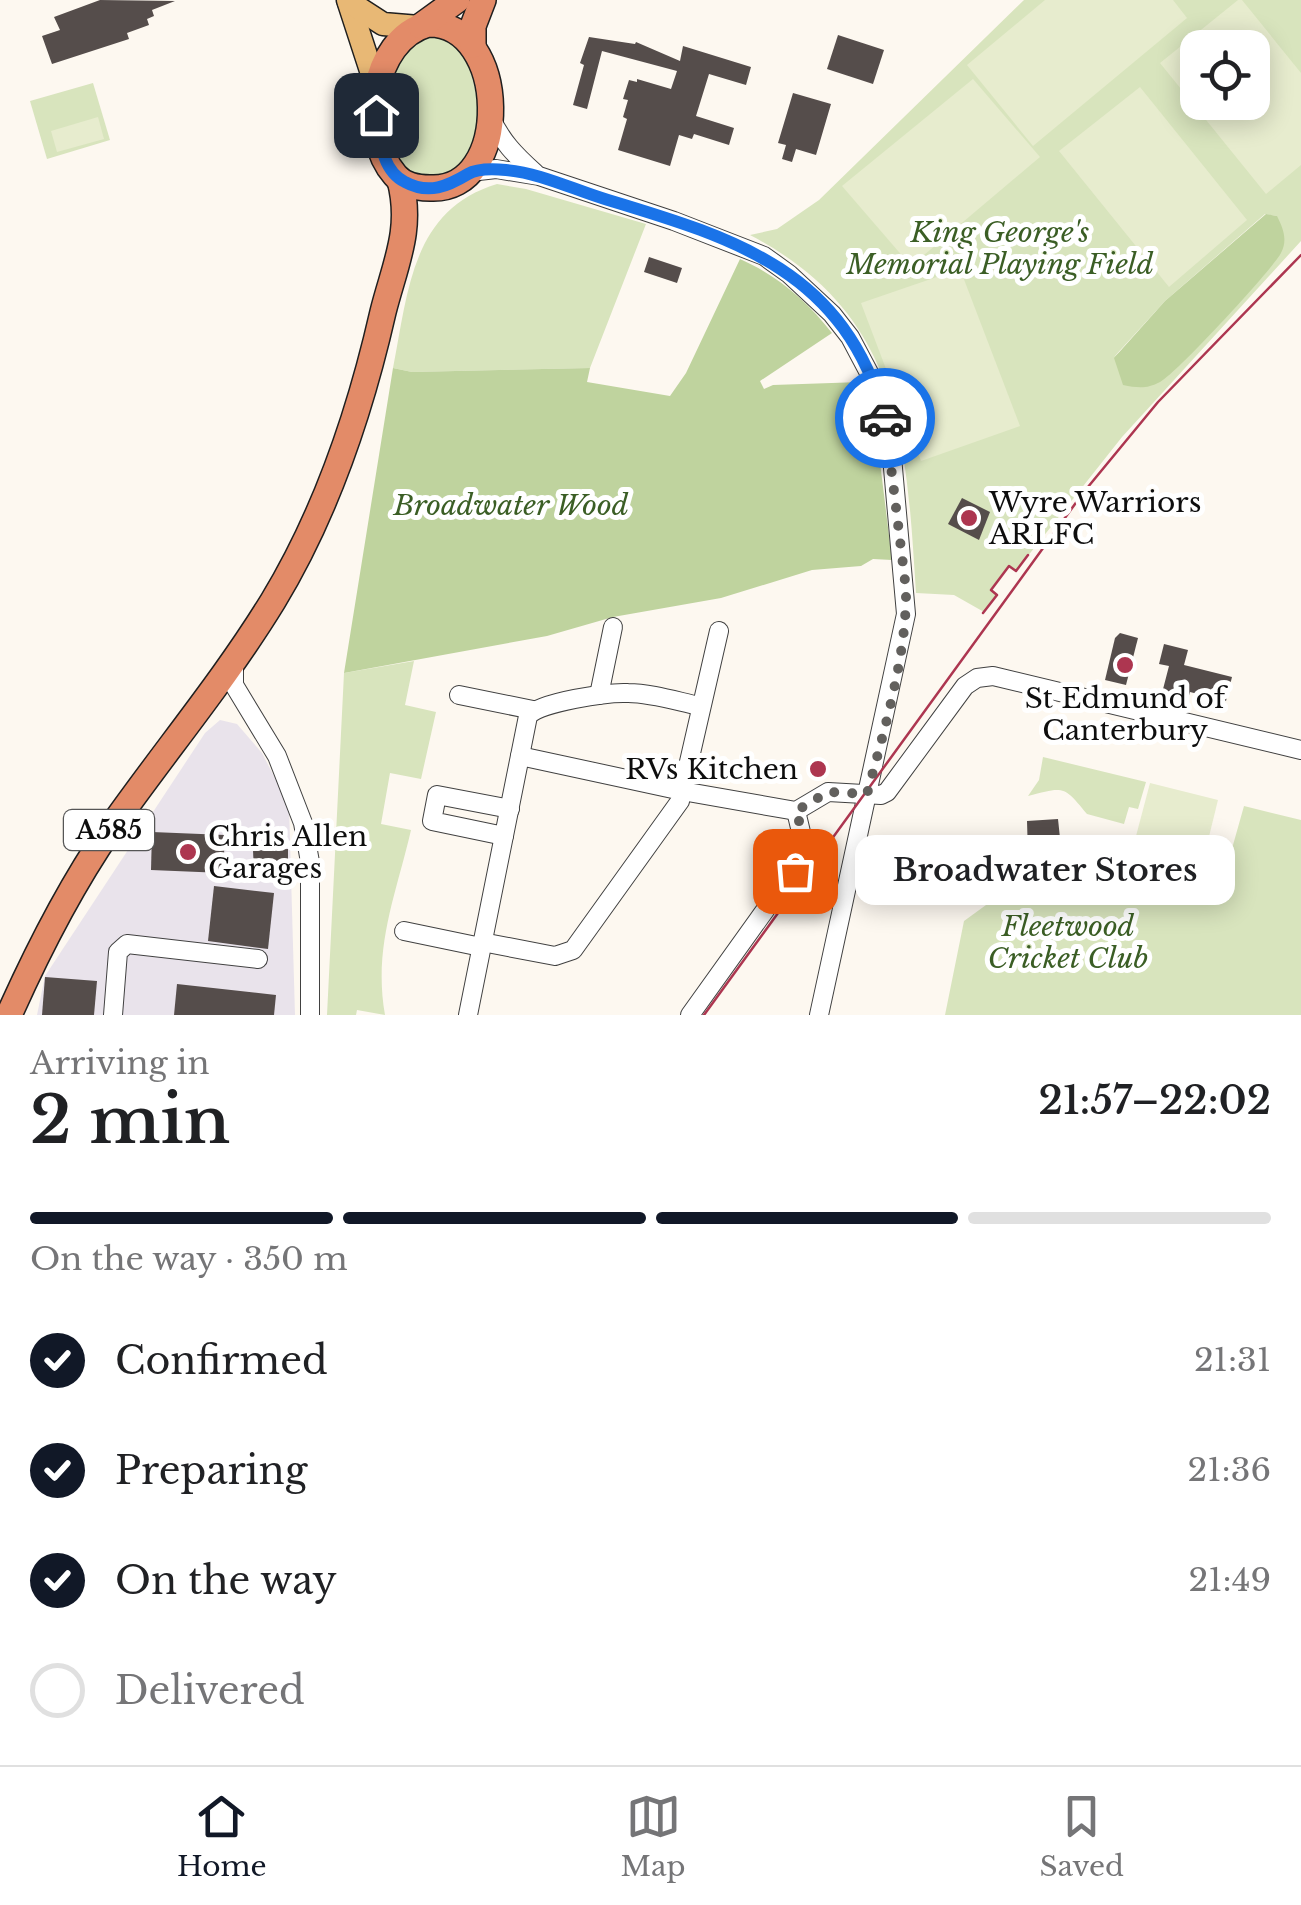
<!DOCTYPE html>
<html lang="en">
<head>
<meta charset="utf-8">
<style>
	body { margin:0; font-family:"Libre Baskerville",serif; background:#f2f2f2; color:#202124; height:100vh; display:flex; flex-direction:column; font-size:38px; white-space:nowrap }
	* { box-sizing:border-box; margin:0 }
	p { font-size:32px; color:#757577 }
	.icon { flex:none; width:55px; height:55px; fill:none; stroke:currentColor; stroke-width:2; stroke-linecap:round; stroke-linejoin:round }
	.map { position:relative; height:1015px; overflow:hidden }
	.sheet { display:flex; flex-direction:column; background:#fff; flex:1 }
	.sheet>* { flex:none }
	.controls { position:absolute; left:1180px; top:30px; display:grid; gap:20px }
	.controls a { display:grid; place-items:center; width:90px; height:90px; border-radius:20px; background:#fff; box-shadow:0 5px 25px #0003; font-size:50px }
	.pin { position:absolute; display:grid; place-items:center; width:85px; height:85px; color:#fff; margin:-42px; border-radius:20px; box-shadow:0 5px 15px #0006 }
	.courier { position:absolute; display:grid; place-items:center; width:100px; height:100px; margin:-50px; border:8px solid #1a73e8; border-radius:50%; background:#fff; color:#222; box-shadow:0 2px 12px #0007 }
	.bubble { position:absolute; height:70px; border-radius:20px; background:#fff; box-shadow:0 5px 25px #0003; font-size:32px; font-weight:600; line-height:70px; text-align:center }
	.head em { font-style:normal; font-weight:600 }
	.head div { display:flex; flex-direction:column-reverse }
	.head { display:flex; align-items:center; justify-content:space-between; height:170px; padding:0 30px }
	h1 { font-size:65px; font-weight:600; line-height:75px }
	.bar { display:grid; grid-template-columns:repeat(4,1fr); gap:15px 10px; align-content:center; height:120px; padding:0 30px }
	.bar i { height:12px; border-radius:8px; background:#e0e0e0 }
	.bar .current { background:#111827 }
	.bar p { grid-column:span 4 }
	ol { padding:0 30px; list-style:none }
	li { display:flex; align-items:center; gap:30px; height:110px }
	li p { margin-inline-start:auto }
	li .icon { padding:10px; border-radius:50%; background:#111827; color:#fff; stroke-width:4 }
	li:last-child { color:#757577 }
	li i { width:55px; height:55px; border:5px solid #e0e0e0; border-radius:50% }
	.dock { display:flex; justify-content:space-around; align-items:center; height:140px; border-top:2px solid #e0e0e0; background:#fff; font-size:28px; color:#757577 }
	.dock a { display:grid; justify-items:center; gap:5px }
	.dock .current { color:#111827 }
	.map>svg:first-child { display:block }
	.industrial { fill:#e9e3eb }
	.green { fill:#d8e4bd; fill-rule:evenodd }
	.forest { fill:#bfd39e }
	.pitch { fill:#e7ecce; fill-rule:evenodd }
	.building { fill:#554d4b }
	.lines { fill:none; stroke-linecap:round; stroke-linejoin:round }
	.minor-casing { stroke:#414141; stroke-width:20 }
	.major-casing { stroke:#1f1f1f; stroke-width:25 }
	.highway-casing { stroke:#1f1f1f; stroke-width:28 }
	.minor { stroke:#fff; stroke-width:18 }
	.major { stroke:#e8b875; stroke-width:22 }
	.highway { stroke:#e38b68; stroke-width:25 }
	.tram { stroke:#ad3650; stroke-width:2.5 }
	.done { stroke:#62605d; stroke-width:10; stroke-dasharray:0 18 }
	.route { stroke:#1a73e8; stroke-width:12 }
	.poi-dot { fill:#ad3650; stroke:#fff; stroke-width:4 }
	.labels { text-anchor:middle; stroke-width:10; stroke-linejoin:round; paint-order:stroke }
	.shield { fill:#fff; stroke:#565656; stroke-width:2.5 }
	.shield-label { font-size:25px; font-weight:bold; fill:#0e0e0e }
	.park-label { font-size:28px; font-style:italic; fill:#3b5e25; stroke:#fff }
	.poi-label { font-size:28px; fill:#0e0e0e; stroke:#fff; text-anchor:start }
</style>
</head>
<body>
<div class="map">
<svg width="1301" height="1015" viewBox="0 0 1301 1015">
	<rect width="100%" height="100%" fill="#fdf8f0"/>
	<!-- industrial -->
	<path class="industrial" d="M220 720 237 724 262 753 289 805 295 1015H37L45 976 205 733Z"/>
	<!-- green -->
	<g class="green">
		<path d="M1024 0H1301V241L1122 437 1016 571 1008 567 992 590 997 595 984 612 954 595 916 593C906 439 902 315 750 235L777 229 819 200ZM1198 48H1252V102H1198ZM1265 214 1277 216 1114 357 1165 301Z"/>
		<path d="M431 37 444 38 463 49C474 78 492 141 463 165 456 172 443 176 434 181L403 169C378 128 379 56 431 37Z"/>
		<path d="M93 83 110 140 47 159 30 101Z"/>
		<path d="M497 184 526 189 646 224 590 368 412 372 393 368C408 293 411 210 497 184Z"/>
		<path d="M414 661 405 705 436 712 421 779 390 773 381 824 411 830C396 895 373 947 385 1015L357 1010 356 1015H327L344 673Z"/>
		<path d="M1043 757 1146 782 1138 809 1129 807 1124 824 1087 814C1064 786 1065 786 1028 796L1039 780Z"/>
		<path d="M1244 806 1301 820V1015H945L964 921 1026 876 1070 869 1107 876 1112 857 1222 884Z"/>
	</g>
	<!-- forest -->
	<g class="forest">
		<path d="M1266 214 1277 216C1283 228 1288 240 1281 253 1273 269 1175 375 1160 382 1147 389 1138 388 1123 385L1114 358 1165 301Z"/>
		<path d="M740 259C778 276 806 300 832 333L760 381 764 389 773 385 861 382 878 446 892 560 873 559 861 566 812 570 721 598 613 617 547 636 344 673 393 368 412 372 590 368 587 382 670 396 686 373Z"/>
	</g>
	<!-- pitch -->
	<g class="pitch">
		<path d="M1045 0H1173L1187 18 1033 146 967 65Z"/>
		<path d="M1238 0H1242L1301 73V165L1266 194 1160 63ZM1198 48H1252V102H1198Z"/>
		<path d="M973 79 1040 157 911 266 842 186Z"/>
		<path d="M1140 87 1247 220 1169 287 1059 151Z"/>
		<path d="M98 117 104 139 57 152 51 131Z"/>
		<path d="M960 269 1020 426 921 461 861 303Z"/>
		<path d="M1150 783 1218 800 1200 873 1131 855Z"/>
	</g>
	<!-- building -->
	<g class="building">
		<path d="M100 0 175 1 152 10 154 16 147 19 149 25 127 33 129 39 52 64 42 36 60 30 54 17Z"/>
		<path d="M838 35 884 50 873 84 827 69Z"/>
		<path d="M589 37 635 44 636 42 680 61 683 46 751 67 746 85 709 74 696 116 734 128 729 145 694 134 692 139 679 135 670 166 618 150 627 119 623 117 628 100 623 99 629 80 637 82V79L671 89 677 71 602 51 587 109 573 105 584 65 580 63Z"/>
		<path d="M793 93 831 104 816 155 796 149 792 162 782 159 786 145 778 143Z"/>
		<path d="M649 257 682 268 677 283 644 272Z"/>
		<path d="M962 498 990 512 979 540 948 524Z"/>
		<path d="M1120 633 1138 638 1126 685 1105 680 1115 638Z"/>
		<path d="M1164 644 1188 650 1184 665 1232 677 1226 701 1190 692 1188 699 1162 693 1169 666 1159 664Z"/>
		<path d="M1058 819 1060 838 1110 851 1105 869 1066 859V864L1021 869 987 894 978 882 1013 856 1028 855 1027 821Z"/>
		<path d="M152 832 225 835 223 873 151 870Z"/>
		<path d="M288 849V873H254L253 850Z"/>
		<path d="M214 886 274 893 268 949 208 941Z"/>
		<path d="M45 977 97 981 94 1015H42Z"/>
		<path d="M177 984 276 995 274 1015H174Z"/>
	</g>
	<g class="lines">
		<defs>
			<g id="minor">
				<path d="M490 116C501 141 515 155 535 173"/>
				<path d="M470 172 496 169 539 176 674 221 764 256 789 274 832 314 850 337 876 386 892 457 906 614 819 1015"/>
				<path d="M234 661V685L277 756 303 823 310 862V1015"/>
				<path d="M459 695 533 710"/>
				<path d="M599 695 613 627"/>
				<path d="M520 756 682 791 796 811 828 792 881 795 887 792 965 686 977 678 993 676 1301 750"/>
				<path d="M504 836 432 821 437 795 510 809"/>
				<path d="M404 931 481 947"/>
				<path d="M482 942 555 956 573 950 680 801 719 631"/>
				<path d="M113 1015 118 952 127 944 258 959"/>
				<path d="M468 1015 528 716C540 702 608 692 628 693 651 693 676 701 699 706"/>
				<path d="M690 1015 806 853 796 811"/>
			</g>
			<g id="major">
				<path d="M348 0 377 89"/>
				<path d="M349 2 383 24 419 27"/>
			</g>
			<g id="highway">
				<path d="M428 24C509 22 513 193 430 188 417 188 403 185 395 175 359 134 371 40 428 24Z"/>
				<path d="M421 26 457 0"/>
				<path d="M473 45V26L483 0"/>
				<path d="M9 1015C38 950 70 887 110 829 164 752 224 681 273 601 327 512 360 413 383 312 395 264 413 230 400 180"/>
			</g>
		</defs>
		<!-- minor casing -->
		<use href="#minor" class="minor-casing"/>
		<!-- major casing -->
		<use href="#major" class="major-casing"/>
		<!-- highway casing -->
		<use href="#highway" class="highway-casing"/>
		<!-- minor -->
		<use href="#minor" class="minor"/>
		<!-- major -->
		<use href="#major" class="major"/>
		<!-- highway -->
		<use href="#highway" class="highway"/>
		<!-- tram -->
		<g class="tram">
			<path d="M983 613 997 595 991 590 1009 566 1016 571 1028 555"/>
			<path d="M704 1015 1083 493 1158 402 1301 255"/>
		</g>
	</g>
	<g class="lines">
		<!-- done -->
		<path class="done" d="M795 871 807 848 796 811 828 792 867 794C884 731 907 655 906 589L885 418"/>
		<!-- route -->
		<path class="route" d="M376 115C380 138 381 170 405 182 429 195 448 186 468 174 478 168 495 169 506 170 541 173 574 190 608 200 738 239 845 272 885 418"/>
	</g>
	<!-- markers -->
	<g class="poi-dot">
		<circle cx="969" cy="518" r="10"/>
		<circle cx="1125" cy="665" r="10"/>
		<circle cx="818" cy="769" r="10"/>
		<circle cx="188" cy="852" r="10"/>
	</g>
	<g class="labels">
		<!-- shield labels -->
		<rect class="shield" x="64" y="810" width="90" height="40" rx="8"/>
		<g class="shield-label">
			<text x="109" y="839">A585</text>
		</g>
		<!-- park labels -->
		<g class="park-label">
			<text x="1000" y="242">King George's<tspan x="1000" dy="32">Memorial Playing Field</tspan></text>
			<text x="511" y="515">Broadwater Wood</text>
			<text x="1068" y="936">Fleetwood<tspan x="1068" dy="32">Cricket Club</tspan></text>
		</g>
		<!-- poi labels -->
		<g class="poi-label">
			<text x="989" y="512">Wyre Warriors<tspan x="989" dy="32">ARLFC</tspan></text>
			<text x="1125" y="708" text-anchor="middle">St Edmund of<tspan x="1125" dy="32">Canterbury</tspan></text>
			<text x="798" y="779" text-anchor="end">RVs Kitchen</text>
			<text x="208" y="846">Chris Allen<tspan x="208" dy="32">Garages</tspan></text>
		</g>
	</g>
</svg>
<div class="controls">
<a><svg class="icon" aria-label="locate" viewBox="0 0 24 24"><circle cx="12" cy="12" r="6"/><path d="M12 2v4M12 18v4M2 12h4M18 12h4"/></svg></a>
</div>
<div class="pin" style="left:795px;top:871px;background:#ea580c"><svg class="icon" aria-label="bag" viewBox="0 0 24 24"><path d="M5 8h14l-1 12H6zM9 8a3 3 0 0 1 6 0"/></svg></div>
<div class="pin" style="left:376px;top:115px;background:#1f2937"><svg class="icon" aria-label="home" viewBox="0 0 24 24"><path d="M3 11l9-7 9 7M6 9v11h12V9"/></svg></div>
<div class="courier" style="left:885px;top:418px"><svg class="icon" aria-label="car" viewBox="0 0 24 24"><path d="M5 17H2v-5l4-1 3-4h7l3 4 3 1v5h-3M9 17h6M6 11h13"/><circle cx="7" cy="17" r="2"/><circle cx="17" cy="17" r="2"/></svg></div>
<div class="bubble" style="left:855px;top:835px;width:380px">Broadwater Stores</div>
</div>
<section class="sheet">
<div class="head"><div><h1>2 min</h1><p>Arriving in</p></div><em>21:57–22:02</em></div>
<div class="bar"><i class="current"></i><i class="current"></i><i class="current"></i><i></i><p>On the way · 350 m</p></div>
<ol>
<li><svg class="icon" aria-label="check" viewBox="0 0 24 24"><path d="M5 12l5 5 9-10"/></svg>Confirmed<p>21:31</p></li>
<li><svg class="icon" aria-label="check" viewBox="0 0 24 24"><path d="M5 12l5 5 9-10"/></svg>Preparing<p>21:36</p></li>
<li><svg class="icon" aria-label="check" viewBox="0 0 24 24"><path d="M5 12l5 5 9-10"/></svg>On the way<p>21:49</p></li>
<li><i></i>Delivered</li>
</ol>
</section>
<nav class="dock">
<a class="current"><svg class="icon" aria-label="home" viewBox="0 0 24 24"><path d="M3 11l9-7 9 7M6 9v11h12V9"/></svg>Home</a>
<a><svg class="icon" aria-label="map" viewBox="0 0 24 24"><path d="M3 6l6-2 6 2 6-2v14l-6 2-6-2-6 2zM9 4v14M15 6v14"/></svg>Map</a>
<a><svg class="icon" aria-label="saved" viewBox="0 0 24 24"><path d="M7 4h10v16l-5-4-5 4z"/></svg>Saved</a>
</nav>
</body>
</html>
